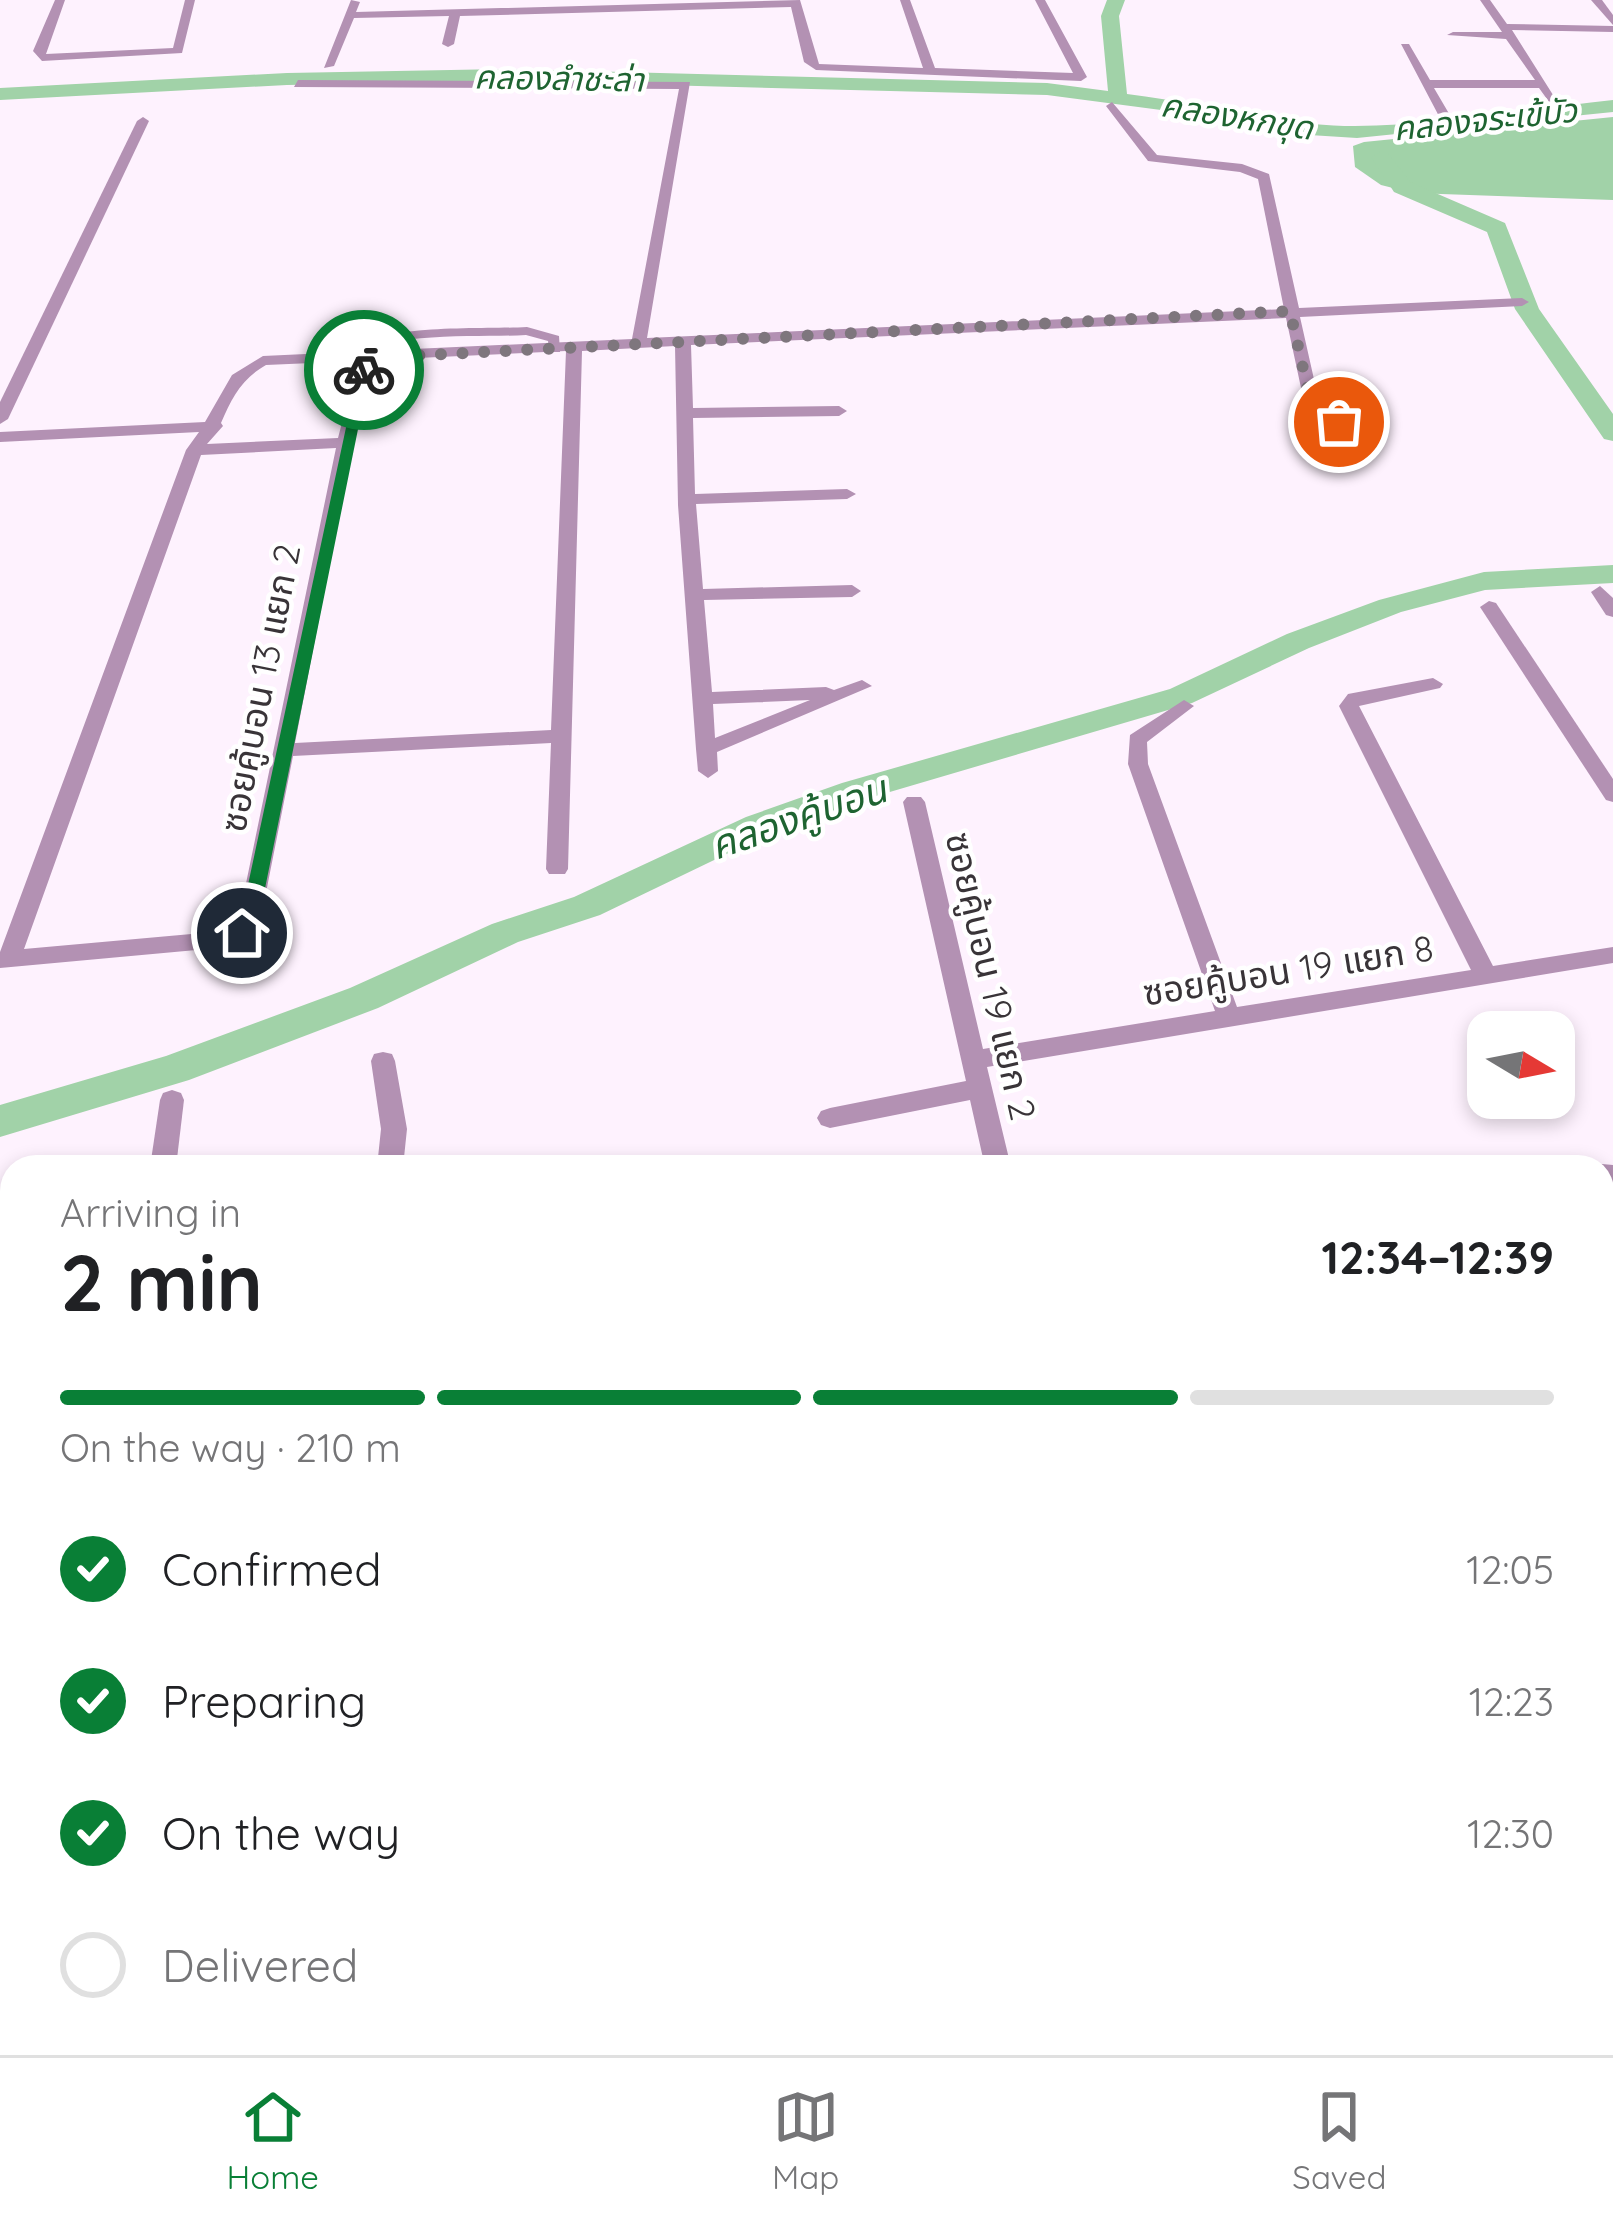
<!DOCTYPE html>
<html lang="en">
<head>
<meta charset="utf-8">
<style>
	body { margin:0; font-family:Quicksand,"Noto Sans Thai",sans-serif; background:#f2f2f2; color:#202124; height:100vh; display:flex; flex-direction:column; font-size:45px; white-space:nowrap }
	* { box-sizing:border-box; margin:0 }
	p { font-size:39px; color:#757577 }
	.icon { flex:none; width:66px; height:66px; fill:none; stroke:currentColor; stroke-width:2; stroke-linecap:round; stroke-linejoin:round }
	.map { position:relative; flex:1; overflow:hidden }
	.panel { position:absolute; left:0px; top:1155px; width:1614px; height:900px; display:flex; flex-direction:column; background:#fff; border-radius:36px 36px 0 0; box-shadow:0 6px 18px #0003 }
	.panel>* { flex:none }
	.needle { width:78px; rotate:100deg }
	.controls { position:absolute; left:1467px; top:1011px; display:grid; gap:24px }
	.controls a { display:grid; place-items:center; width:108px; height:108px; border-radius:24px; background:#fff; box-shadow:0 6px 18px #0003; font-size:60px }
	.pin { position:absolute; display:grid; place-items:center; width:102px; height:102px; color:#fff; margin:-51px; border:6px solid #fff; border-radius:50%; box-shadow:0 3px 12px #0007 }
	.courier { position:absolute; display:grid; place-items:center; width:120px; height:120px; margin:-60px; border:9px solid #097f36; border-radius:50%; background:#fff; color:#222; box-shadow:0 3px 15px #0007 }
	.summary em { font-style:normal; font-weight:700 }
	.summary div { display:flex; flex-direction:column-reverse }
	.summary { display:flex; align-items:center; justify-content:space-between; height:204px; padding:0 60px }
	h1 { font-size:78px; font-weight:700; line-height:90px }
	.bar { display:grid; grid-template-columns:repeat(4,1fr); gap:18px 12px; align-content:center; height:144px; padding:0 60px }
	.bar i { height:15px; border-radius:9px; background:#e0e0e0 }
	.bar .active { background:#097f36 }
	.bar p { grid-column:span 4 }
	ol { padding:0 60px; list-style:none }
	li { display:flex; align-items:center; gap:36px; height:132px }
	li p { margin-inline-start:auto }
	li .icon { padding:12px; border-radius:50%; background:#097f36; color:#fff; stroke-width:4 }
	li:last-child { color:#757577 }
	li i { width:66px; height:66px; border:6px solid #e0e0e0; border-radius:50% }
	.tabs { display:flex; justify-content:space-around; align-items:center; height:168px; border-top:3px solid #e0e0e0; background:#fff; font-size:33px; color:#757577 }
	.tabs a { display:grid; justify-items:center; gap:6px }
	.tabs .active { color:#097f36 }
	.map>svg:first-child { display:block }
	.green { fill:#c8f3ce }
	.water { fill:#a1d2a8 }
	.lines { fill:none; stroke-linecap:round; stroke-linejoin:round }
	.canal { fill:#a1d2a8; fill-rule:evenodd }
	.lane { fill:#b391b3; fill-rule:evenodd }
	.street { fill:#b391b3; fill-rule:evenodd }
	.secondary { fill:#916091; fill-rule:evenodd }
	.route { fill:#097f36 }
	.done { stroke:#7e767d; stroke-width:12; stroke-dasharray:0 21.6 }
	.labels { text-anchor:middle; stroke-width:9; stroke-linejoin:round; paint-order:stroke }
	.far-water-label { font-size:33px; font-style:italic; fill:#1e6431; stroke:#fff }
	.street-label { font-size:36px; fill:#393438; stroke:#fff }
	.water-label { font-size:39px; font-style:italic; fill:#1e6431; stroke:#fff }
</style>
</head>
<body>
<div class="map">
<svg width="1613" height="2055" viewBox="0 0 1613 2055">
	<rect width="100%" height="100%" fill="#fef2fe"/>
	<!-- green -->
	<path class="green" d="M277 2043H1056L1064 2055H274Z"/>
	<!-- water -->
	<path class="water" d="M1613 117V200L1413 193 1381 185 1355 167 1353 146 1364 142Z"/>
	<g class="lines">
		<!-- canal -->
		<g class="canal">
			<path d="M1107 0H1125L1119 16 1127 94C1204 103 1277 126 1355 126 1440 125 1528 109 1613 100V112L1357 138 1260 132 1199 115 1047 95 505 81 287 85 0 100V88L287 73 505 69 1047 83 1108 91 1101 16Z"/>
			<path d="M1381 151 1388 153 1410 182 1505 223 1539 309 1613 414V441L1604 439 1515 309 1487 232 1394 192 1371 157Z"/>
			<path d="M1613 565V583L1485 590 1401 612 1309 648 1192 703 866 799 770 833 600 915 518 942 378 1008 189 1080 0 1137V1105L166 1056 350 988 492 924 574 897 746 817 842 783 1170 689 1287 634 1379 600 1484 572Z"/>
		</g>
		<!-- lane -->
		<path class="lane" d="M527 327 559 336 560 352H550L548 341 526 335C474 338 384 330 342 362L330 359C370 322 473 330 527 327Z"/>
		<!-- street -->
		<g class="street">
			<path d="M55 0H65L46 54 173 48 185 0H195L182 53 42 61 33 51Z"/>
			<path d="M351 0 360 2 356 12 800 0 819 64 923 68 900 0H910L935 68 1073 73 1035 0H1045L1087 77 1081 81 816 70 804 62 791 7 460 16 454 44 448 47 442 44 449 16 354 18 334 66 324 68Z"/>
			<path d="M1480 0H1490L1507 24 1613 26V32L1512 30 1560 106H1552L1539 88H1434L1451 117 1441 120 1401 44H1409L1430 80H1535L1506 39 1447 35 1453 32H1502Z"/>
			<path d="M1591 0H1602L1613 15V25Z"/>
			<path d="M298 80 690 82 647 338 1284 309 1258 179 1240 172 1148 161 1106 106 1112 102 1157 155 1242 164 1269 174 1299 308 1522 298 1529 302 1522 306 1300 317 1320 406 1334 417 1370 421V427L1364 429 1324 424 1306 411 1286 318 691 345 693 408 839 406 847 411 839 416 693 418 695 494 847 489 856 494 847 499 696 504 703 589 852 585 861 591 852 597 704 600 712 692 826 687 834 690 862 680 872 686 717 752 718 771 708 778 698 771 696 749 678 505 675 346 582 351 568 869 565 874H549L546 869 551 743 293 756 260 923 250 939 229 947 0 968V952L186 450 199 432 0 442V432L205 422 232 375 263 356 632 339 679 89 294 87ZM566 351 551 730 295 743 353 443 374 360ZM358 361 338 438 207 444 223 426 221 423C232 398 241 379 266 365ZM336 448 238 922 225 931 24 949 201 455ZM810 700 715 738 713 704Z"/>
			<path d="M143 117 149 121 8 419 0 424V402L137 121Z"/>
			<path d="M1600 586 1613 598V617L1606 615 1591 592Z"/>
			<path d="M1489 601 1496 603 1613 779V802L1606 800 1480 607Z"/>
			<path d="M1433 678 1443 684 1440 688 1359 706 1493 966 1613 947V963L987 1067 1011 1167H985L970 1100 830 1128 821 1125 817 1118 821 1111 830 1108 966 1081 903 802 907 797H921L925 802 983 1049 1215 1011 1128 764 1130 735 1184 700 1194 706 1147 742 1148 764 1237 1007 1471 970 1339 706 1348 694Z"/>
			<path d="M383 1052 392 1054 395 1061 407 1129 403 1167H377L381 1129 371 1061 374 1054Z"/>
			<path d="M172 1090 181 1093 184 1100 176 1167H150L160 1100 163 1093Z"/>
			<path d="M1602 1164 1613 1165V1187L1602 1186V1167H1594Z"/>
			<path d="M1613 1385V1411L1602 1412V1386Z"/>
			<path d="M1613 1737V1771L1602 1772V1738Z"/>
			<path d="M98 2043H136L133 2055H95Z"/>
		</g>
		<!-- secondary -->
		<g class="secondary">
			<path d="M0 1647 12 1648V1680L0 1679Z"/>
			<path d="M1061 2043H1103L1108 2055H1066Z"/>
		</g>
	</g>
	<!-- route -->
	<path class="route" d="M359 367 370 370 258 923 242 940 233 933 240 922Z"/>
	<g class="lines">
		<!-- done -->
		<path class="done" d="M364 370 367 358 1290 311 1312 408 1339 422"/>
	</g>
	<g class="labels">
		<!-- far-water labels -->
		<g class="far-water-label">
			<text transform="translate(559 78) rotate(1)" y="12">คลองลำชะล่า</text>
			<text transform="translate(1237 116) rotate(9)" y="12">คลองหกขุด</text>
			<text transform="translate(1485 119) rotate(-6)" y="12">คลองจระเข้บัว</text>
		</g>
		<!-- street labels -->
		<g class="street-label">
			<text transform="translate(260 688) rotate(-79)" y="13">ซอยคู้บอน 13 แยก 2</text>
			<text transform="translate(1288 970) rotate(-9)" y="13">ซอยคู้บอน 19 แยก 8</text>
			<text transform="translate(991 976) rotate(77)" y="13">ซอยคู้บอน 19 แยก 2</text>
		</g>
		<!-- water labels -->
		<g class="water-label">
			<text transform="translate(798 817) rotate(-19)" y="14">คลองคู้บอน</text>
		</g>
	</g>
</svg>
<div class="controls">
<a><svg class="needle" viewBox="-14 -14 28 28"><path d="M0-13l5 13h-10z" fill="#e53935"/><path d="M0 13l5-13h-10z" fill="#757577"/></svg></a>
</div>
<div class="pin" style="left:1339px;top:422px;background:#ea580c"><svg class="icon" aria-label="bag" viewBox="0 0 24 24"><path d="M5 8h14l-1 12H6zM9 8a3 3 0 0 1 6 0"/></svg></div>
<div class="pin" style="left:242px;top:933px;background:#1f2937"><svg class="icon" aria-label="home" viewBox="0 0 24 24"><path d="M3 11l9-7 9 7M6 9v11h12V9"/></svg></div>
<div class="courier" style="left:364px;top:370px"><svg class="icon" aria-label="bike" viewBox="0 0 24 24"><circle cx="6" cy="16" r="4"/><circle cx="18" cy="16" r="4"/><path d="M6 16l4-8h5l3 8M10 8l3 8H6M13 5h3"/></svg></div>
<section class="panel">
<div class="summary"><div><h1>2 min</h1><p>Arriving in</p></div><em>12:34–12:39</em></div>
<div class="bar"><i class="active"></i><i class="active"></i><i class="active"></i><i></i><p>On the way · 210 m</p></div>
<ol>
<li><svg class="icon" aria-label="check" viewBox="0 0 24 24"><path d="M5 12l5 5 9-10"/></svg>Confirmed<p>12:05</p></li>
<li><svg class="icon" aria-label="check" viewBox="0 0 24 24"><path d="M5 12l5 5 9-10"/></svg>Preparing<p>12:23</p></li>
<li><svg class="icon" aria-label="check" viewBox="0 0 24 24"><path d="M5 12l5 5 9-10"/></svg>On the way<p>12:30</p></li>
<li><i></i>Delivered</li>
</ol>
</section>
</div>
<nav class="tabs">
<a class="active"><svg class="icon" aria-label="home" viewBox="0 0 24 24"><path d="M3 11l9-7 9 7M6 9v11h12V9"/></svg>Home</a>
<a><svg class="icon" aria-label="map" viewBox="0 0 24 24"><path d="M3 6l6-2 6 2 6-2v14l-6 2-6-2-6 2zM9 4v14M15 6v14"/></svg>Map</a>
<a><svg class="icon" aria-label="saved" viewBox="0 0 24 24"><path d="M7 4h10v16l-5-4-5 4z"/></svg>Saved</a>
</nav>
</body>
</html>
